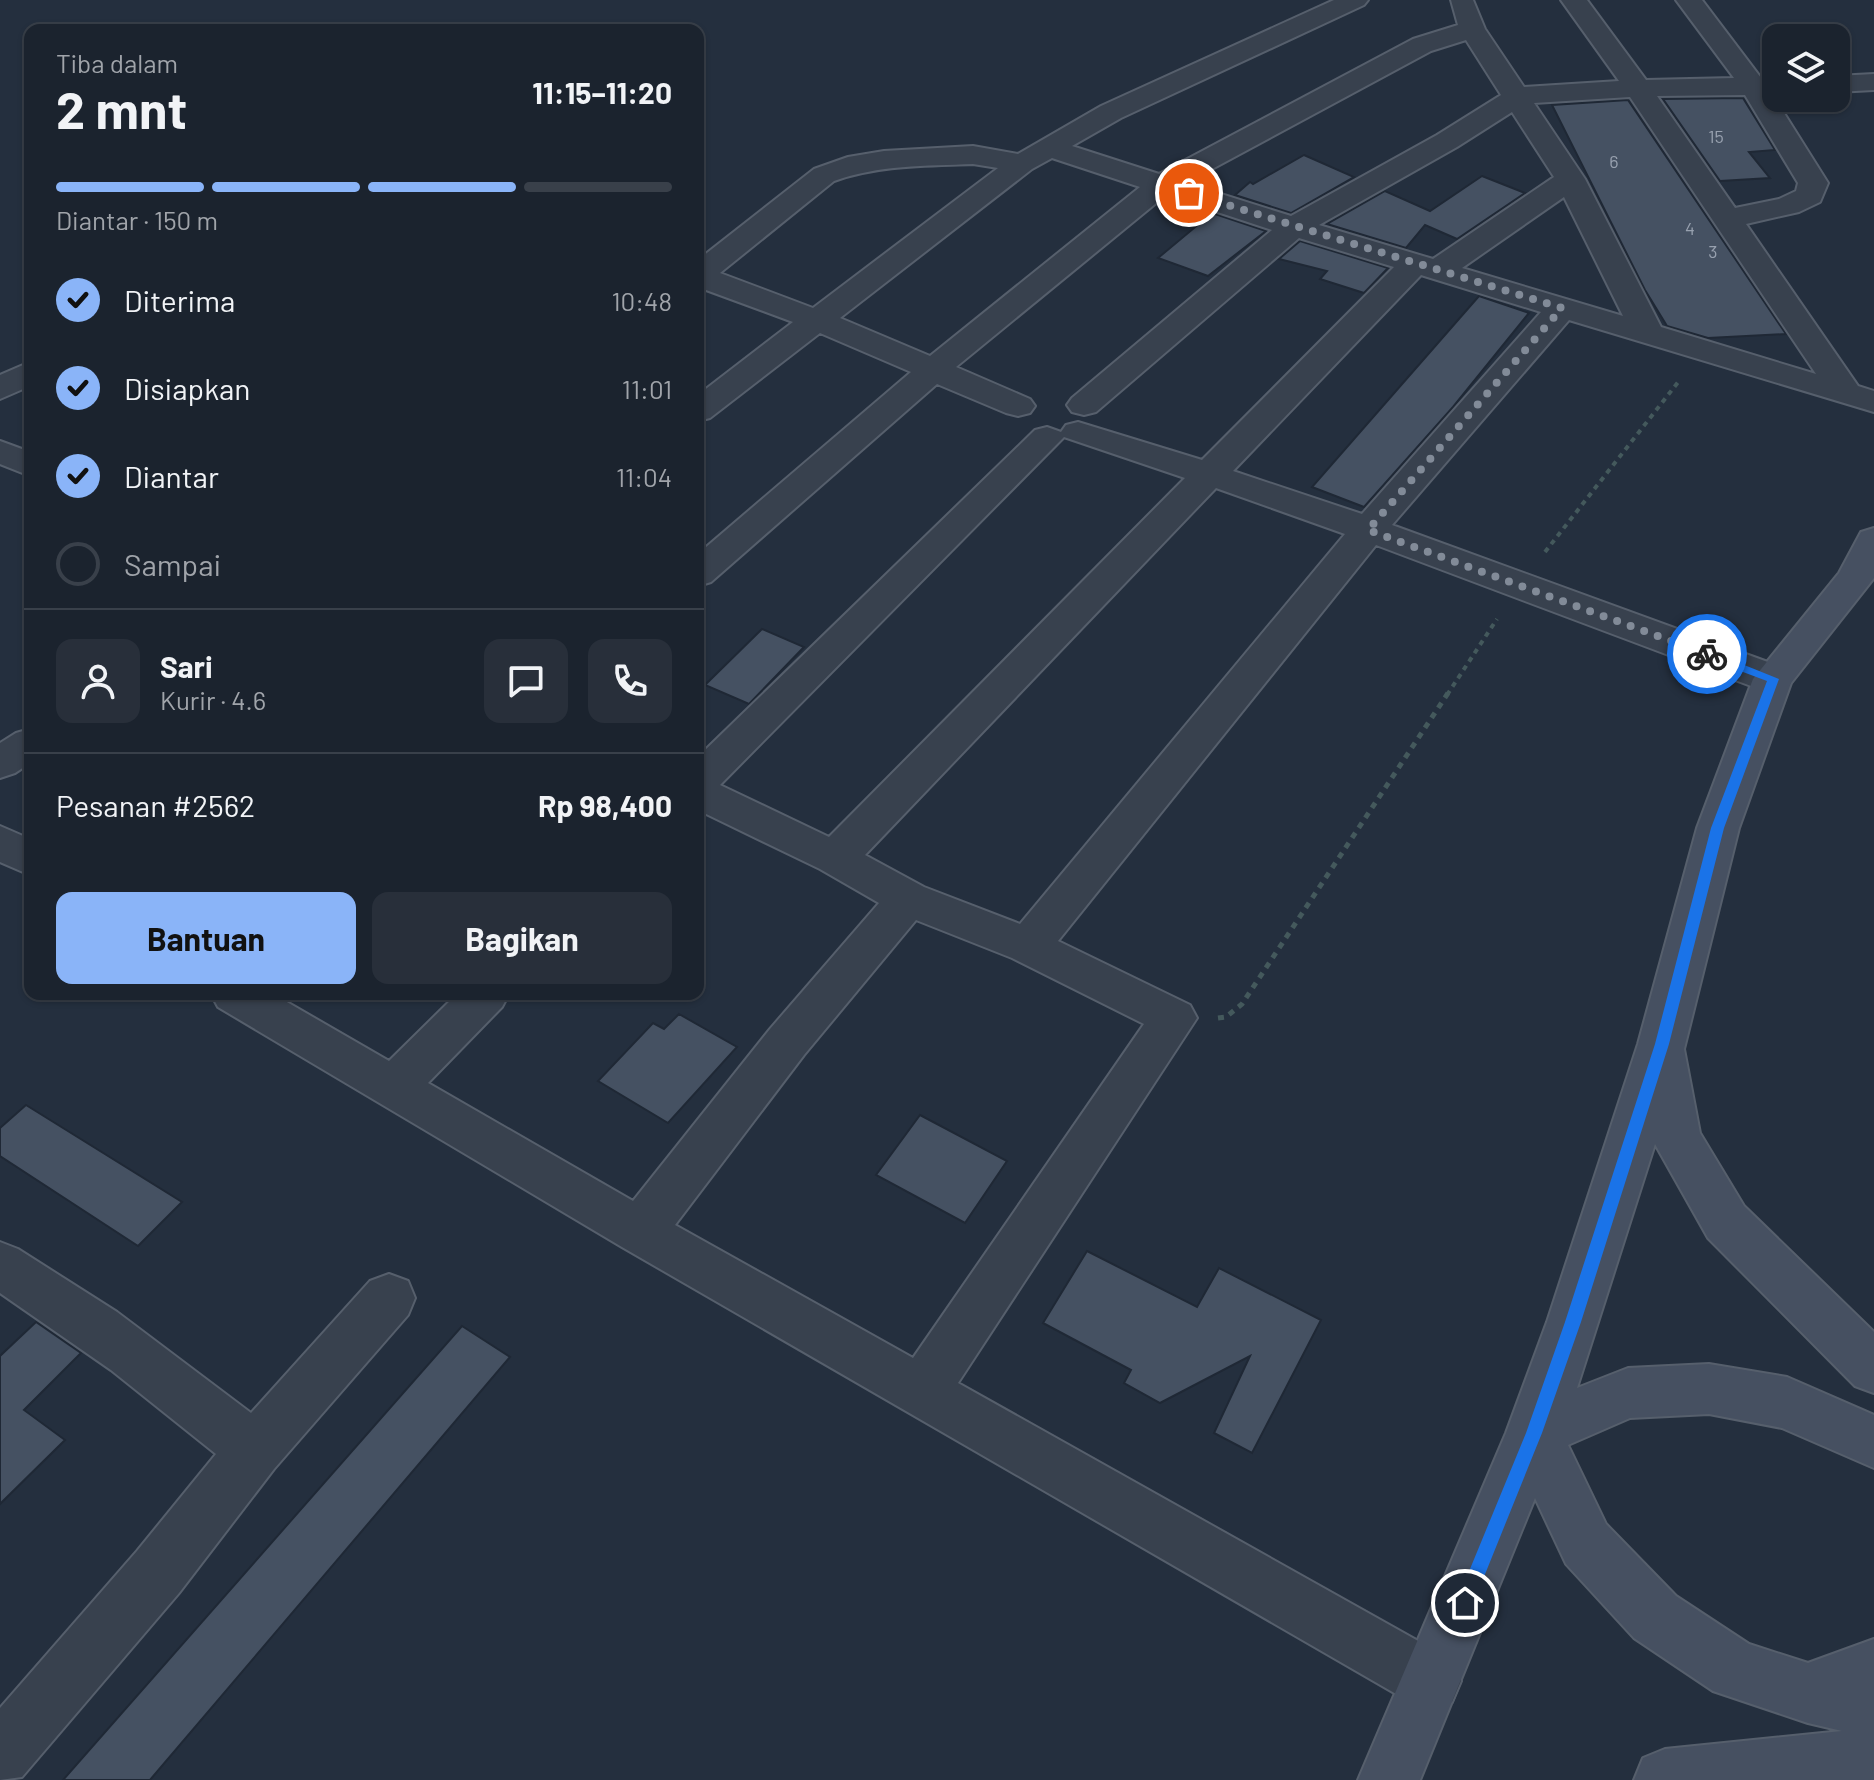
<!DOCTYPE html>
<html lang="id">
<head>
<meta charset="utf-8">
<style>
	body { margin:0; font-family:Barlow,sans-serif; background:#282f3a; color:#f1f3f6; height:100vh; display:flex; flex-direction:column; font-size:30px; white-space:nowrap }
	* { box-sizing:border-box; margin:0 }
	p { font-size:26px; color:#a0a4aa }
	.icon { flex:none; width:44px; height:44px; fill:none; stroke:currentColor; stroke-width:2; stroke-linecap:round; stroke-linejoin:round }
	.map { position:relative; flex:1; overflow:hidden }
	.side { position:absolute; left:24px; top:24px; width:680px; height:976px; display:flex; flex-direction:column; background:#1b232e; border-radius:16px; box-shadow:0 2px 6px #0004,0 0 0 2px #39404a }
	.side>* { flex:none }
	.buttons { position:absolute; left:1762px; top:24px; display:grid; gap:16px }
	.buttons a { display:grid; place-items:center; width:88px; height:88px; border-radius:16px; background:#1b232e; box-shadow:0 2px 6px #0004,0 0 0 2px #39404a; font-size:40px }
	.pin { position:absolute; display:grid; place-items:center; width:68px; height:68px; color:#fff; margin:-34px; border:4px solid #fff; border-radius:50%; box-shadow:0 2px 8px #0007 }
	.courier { position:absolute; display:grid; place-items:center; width:80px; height:80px; margin:-40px; border:6px solid #1a73e8; border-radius:50%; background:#fff; color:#222; box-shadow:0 2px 10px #0007 }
	.overview em { font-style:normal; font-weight:700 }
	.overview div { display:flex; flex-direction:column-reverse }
	.overview { display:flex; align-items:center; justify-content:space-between; height:136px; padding:0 32px }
	h1 { font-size:52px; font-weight:700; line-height:60px }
	.bar { display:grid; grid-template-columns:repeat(4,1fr); gap:12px 8px; align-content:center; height:96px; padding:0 32px }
	.bar i { height:10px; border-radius:6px; background:#39404a }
	.bar .on { background:#8ab4f8 }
	.bar p { grid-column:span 4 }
	.line { display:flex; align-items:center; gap:20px; padding:0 32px; border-top:2px solid #39404a }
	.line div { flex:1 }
	.round { display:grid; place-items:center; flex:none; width:84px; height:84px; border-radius:16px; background:#282f3a }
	ol { padding:0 32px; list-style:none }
	li { display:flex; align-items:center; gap:24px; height:88px }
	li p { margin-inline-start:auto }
	li .icon { padding:8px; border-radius:50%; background:#8ab4f8; color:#111; stroke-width:4 }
	li:last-child { color:#a0a4aa }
	li i { width:44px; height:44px; border:4px solid #39404a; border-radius:50% }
	.cta { display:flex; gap:16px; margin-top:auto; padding:16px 32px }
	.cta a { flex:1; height:92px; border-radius:16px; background:#8ab4f8; color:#111; font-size:32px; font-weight:700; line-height:92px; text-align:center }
	.cta a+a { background:#282f3a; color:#f1f3f6 }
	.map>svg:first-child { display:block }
	.building { fill:#455162; stroke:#1f2835; stroke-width:2 }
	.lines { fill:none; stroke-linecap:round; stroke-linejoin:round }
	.street-casing { stroke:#565f6c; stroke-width:4 }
	.secondary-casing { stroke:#565f6c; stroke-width:4 }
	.path-far1 { stroke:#44595c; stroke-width:4; stroke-dasharray:5 5; stroke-linecap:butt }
	.path { stroke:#44595c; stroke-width:5; stroke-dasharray:6 6; stroke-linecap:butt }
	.street { fill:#38414e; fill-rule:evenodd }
	.secondary { fill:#465061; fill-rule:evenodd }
	.route { fill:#1a73e8 }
	.done { stroke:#828b98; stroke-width:8; stroke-dasharray:0 14.4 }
	.labels { text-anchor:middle; stroke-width:7; stroke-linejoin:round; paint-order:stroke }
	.far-number-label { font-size:18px; fill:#98a1af }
</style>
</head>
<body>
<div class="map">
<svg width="1874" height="1780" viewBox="0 0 1874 1780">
	<rect width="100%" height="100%" fill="#242f3e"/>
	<!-- building -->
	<g class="building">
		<path d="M1743 98 1775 150 1749 152 1770 178 1720 181 1663 99Z"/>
		<path d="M1628 100 1786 334 1708 338 1667 326 1645 290 1552 105Z"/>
		<path d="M1304 155 1354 177 1291 213 1235 195 1250 182 1253 184Z"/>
		<path d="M1482 176 1525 193 1457 239 1425 225 1406 248 1327 224 1385 191 1430 211Z"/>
		<path d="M1212 213 1266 231 1208 276 1158 258Z"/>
		<path d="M1300 241 1388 268 1364 293 1320 279 1327 271 1279 259Z"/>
		<path d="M1479 296 1529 313 1453 407 1364 507 1312 487Z"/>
		<path d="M762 629 804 647 749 704 705 685Z"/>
		<path d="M679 1014 737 1047 668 1123 598 1081 653 1023 664 1029Z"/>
		<path d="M26 1105 182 1202 138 1246 0 1156V1128Z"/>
		<path d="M920 1115 1007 1161 965 1223 876 1175Z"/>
		<path d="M1087 1251 1197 1307 1219 1268 1321 1320 1252 1453 1214 1433 1250 1356 1160 1403 1124 1383 1131 1370 1043 1323Z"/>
		<path d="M36 1322 81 1353 24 1410 65 1440 0 1504V1356Z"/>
		<path d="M462 1326 510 1357 150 1780H63Z"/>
	</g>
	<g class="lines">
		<defs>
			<g id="street">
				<path d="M1334 0H1368L1364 5 1121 118 1072 146 1159 174 1413 39 1458 25 1451 0H1473L1485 29 1524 87 1619 81 1561 0H1587L1646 80 1734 78 1676 0H1702L1761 78H1776V94H1772L1828 183 1820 202 1799 212 1746 224 1858 386 1874 391V412L1569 320 1392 525 1787 669 1793 679 1787 689 1773 692 1759 689 1376 545 1058 941 1190 1005 1197 1018 958 1383 1452 1660 1461 1681 1452 1702 1431 1711 1410 1702 622 1247 218 1007 211 994H273L389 1061 457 994H509L502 1007 428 1083 633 1201 770 1029 879 903 820 869 698 810V757L1035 430 1047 427 1061 432 1066 425 1078 422 1202 460 1394 267 1299 238 1096 412 1084 415 1072 412 1067 405 1072 398 1272 230 1166 195 956 367 1030 399 1035 406 1030 413 1018 416 1006 413 937 384 711 582 698 586V554L911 372 820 333 710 418 698 421V395L793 322 698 287V260L814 169 848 157 884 151 973 146 1018 154 1101 106ZM1466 40 1501 95 1437 135 1291 216 1186 183 1431 51ZM1745 95 1798 183 1796 191 1779 199 1735 208 1657 96ZM1630 97 1816 374 1661 327 1585 179 1534 103ZM1512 112 1554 177 1433 259 1319 225 1457 147ZM1052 158 1140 187 930 356 840 318 1032 169ZM973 164 998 168 813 308 720 273 834 181C878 165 926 166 973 164ZM1564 197 1623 316 1462 268ZM1421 275 1541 312 1362 514 1233 471ZM1064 437 1185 478 829 837 720 785ZM1216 488 1345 534 1020 924 924 887 865 855ZM916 920 1012 958 1144 1024 913 1358 675 1225 804 1055Z"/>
				<path d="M1874 74V90L1836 92V76Z"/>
				<path d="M30 362V386L0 399V375Z"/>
				<path d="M0 441 30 452V476L0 464Z"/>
				<path d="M30 729V763L15 773 0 778V743L16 733Z"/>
				<path d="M0 826 30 839V875L0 862Z"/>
				<path d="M0 1242 18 1249 117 1312 251 1413 370 1281 389 1274 408 1281 415 1298 408 1315 274 1469 179 1593 22 1777 0 1780V1708L137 1551 216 1454 111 1370 0 1293Z"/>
			</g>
			<path id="secondary" d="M1874 528V578L1791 683 1739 828 1684 1049 1700 1133 1744 1206 1874 1332V1393L1855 1386 1708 1238 1655 1144 1577 1388 1628 1368 1709 1364 1787 1377 1874 1415V1468L1782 1428 1709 1414 1630 1418 1568 1445 1606 1524 1676 1596 1749 1644 1808 1663 1874 1639V1780H1634L1643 1758 1665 1749 1842 1731 1808 1723 1713 1691 1634 1638 1566 1564 1535 1498 1420 1780H1358L1506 1433 1547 1322 1638 1044 1697 828 1753 679 1839 573 1861 532Z"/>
		</defs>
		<!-- street casing -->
		<use href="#street" class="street-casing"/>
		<!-- secondary casing -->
		<use href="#secondary" class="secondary-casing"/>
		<!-- path-far1 -->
		<g class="path-far1">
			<path d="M1545 552 1679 381"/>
			<path d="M1447 695 1497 619"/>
		</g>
		<!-- path -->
		<path class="path" d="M1218 1018 1226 1017 1242 1004 1448 693"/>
		<!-- street -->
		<use href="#street" class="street"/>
		<!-- secondary -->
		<use href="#secondary" class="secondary"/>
	</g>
	<!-- route -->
	<path class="route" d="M1707 650 1779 679 1724 828 1669 1044 1581 1322 1542 1433 1471 1609 1465 1611 1458 1609 1456 1603 1526 1433 1565 1322 1655 1044 1711 828 1767 681 1703 657V652Z"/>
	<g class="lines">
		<!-- done -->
		<path class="done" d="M1189 193 1562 308 1368 530 1707 654"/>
	</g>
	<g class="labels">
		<!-- far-number labels -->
		<g class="far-number-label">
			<text x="1716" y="143">15</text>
			<text x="1614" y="168">6</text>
			<text x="1690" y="235">4</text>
			<text x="1713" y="258">3</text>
		</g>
	</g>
</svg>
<div class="buttons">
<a><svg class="icon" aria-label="layers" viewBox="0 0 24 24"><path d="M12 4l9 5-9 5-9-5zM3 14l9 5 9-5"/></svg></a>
</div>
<div class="pin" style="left:1189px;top:193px;background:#ea580c"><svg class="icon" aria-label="bag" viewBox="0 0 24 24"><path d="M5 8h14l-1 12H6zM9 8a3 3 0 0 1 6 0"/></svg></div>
<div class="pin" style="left:1465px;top:1603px;background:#1f2937"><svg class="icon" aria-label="home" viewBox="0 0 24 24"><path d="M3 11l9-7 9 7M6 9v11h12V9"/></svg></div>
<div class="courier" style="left:1707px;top:654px"><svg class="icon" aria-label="bike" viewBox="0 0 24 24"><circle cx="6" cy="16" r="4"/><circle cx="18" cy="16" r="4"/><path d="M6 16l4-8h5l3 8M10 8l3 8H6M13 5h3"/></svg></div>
<section class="side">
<div class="overview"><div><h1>2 mnt</h1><p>Tiba dalam</p></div><em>11:15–11:20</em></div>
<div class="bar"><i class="on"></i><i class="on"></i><i class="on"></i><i></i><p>Diantar · 150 m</p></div>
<ol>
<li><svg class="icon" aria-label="check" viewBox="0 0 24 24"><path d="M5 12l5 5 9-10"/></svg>Diterima<p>10:48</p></li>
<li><svg class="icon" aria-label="check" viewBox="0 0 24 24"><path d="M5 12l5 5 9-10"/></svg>Disiapkan<p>11:01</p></li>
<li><svg class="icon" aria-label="check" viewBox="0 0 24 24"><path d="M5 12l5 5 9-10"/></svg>Diantar<p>11:04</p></li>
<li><i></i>Sampai</li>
</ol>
<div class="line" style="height:144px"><a class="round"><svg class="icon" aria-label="person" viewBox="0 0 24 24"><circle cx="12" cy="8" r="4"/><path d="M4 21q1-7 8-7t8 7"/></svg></a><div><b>Sari</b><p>Kurir · 4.6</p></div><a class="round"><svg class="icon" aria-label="chat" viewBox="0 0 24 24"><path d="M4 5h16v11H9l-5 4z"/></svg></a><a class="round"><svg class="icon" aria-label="phone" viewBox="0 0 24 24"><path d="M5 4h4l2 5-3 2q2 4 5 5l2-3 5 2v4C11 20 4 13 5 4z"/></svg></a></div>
<div class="line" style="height:104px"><div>Pesanan #2562</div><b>Rp 98,400</b></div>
<div class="cta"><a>Bantuan</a><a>Bagikan</a></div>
</section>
</div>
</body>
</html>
